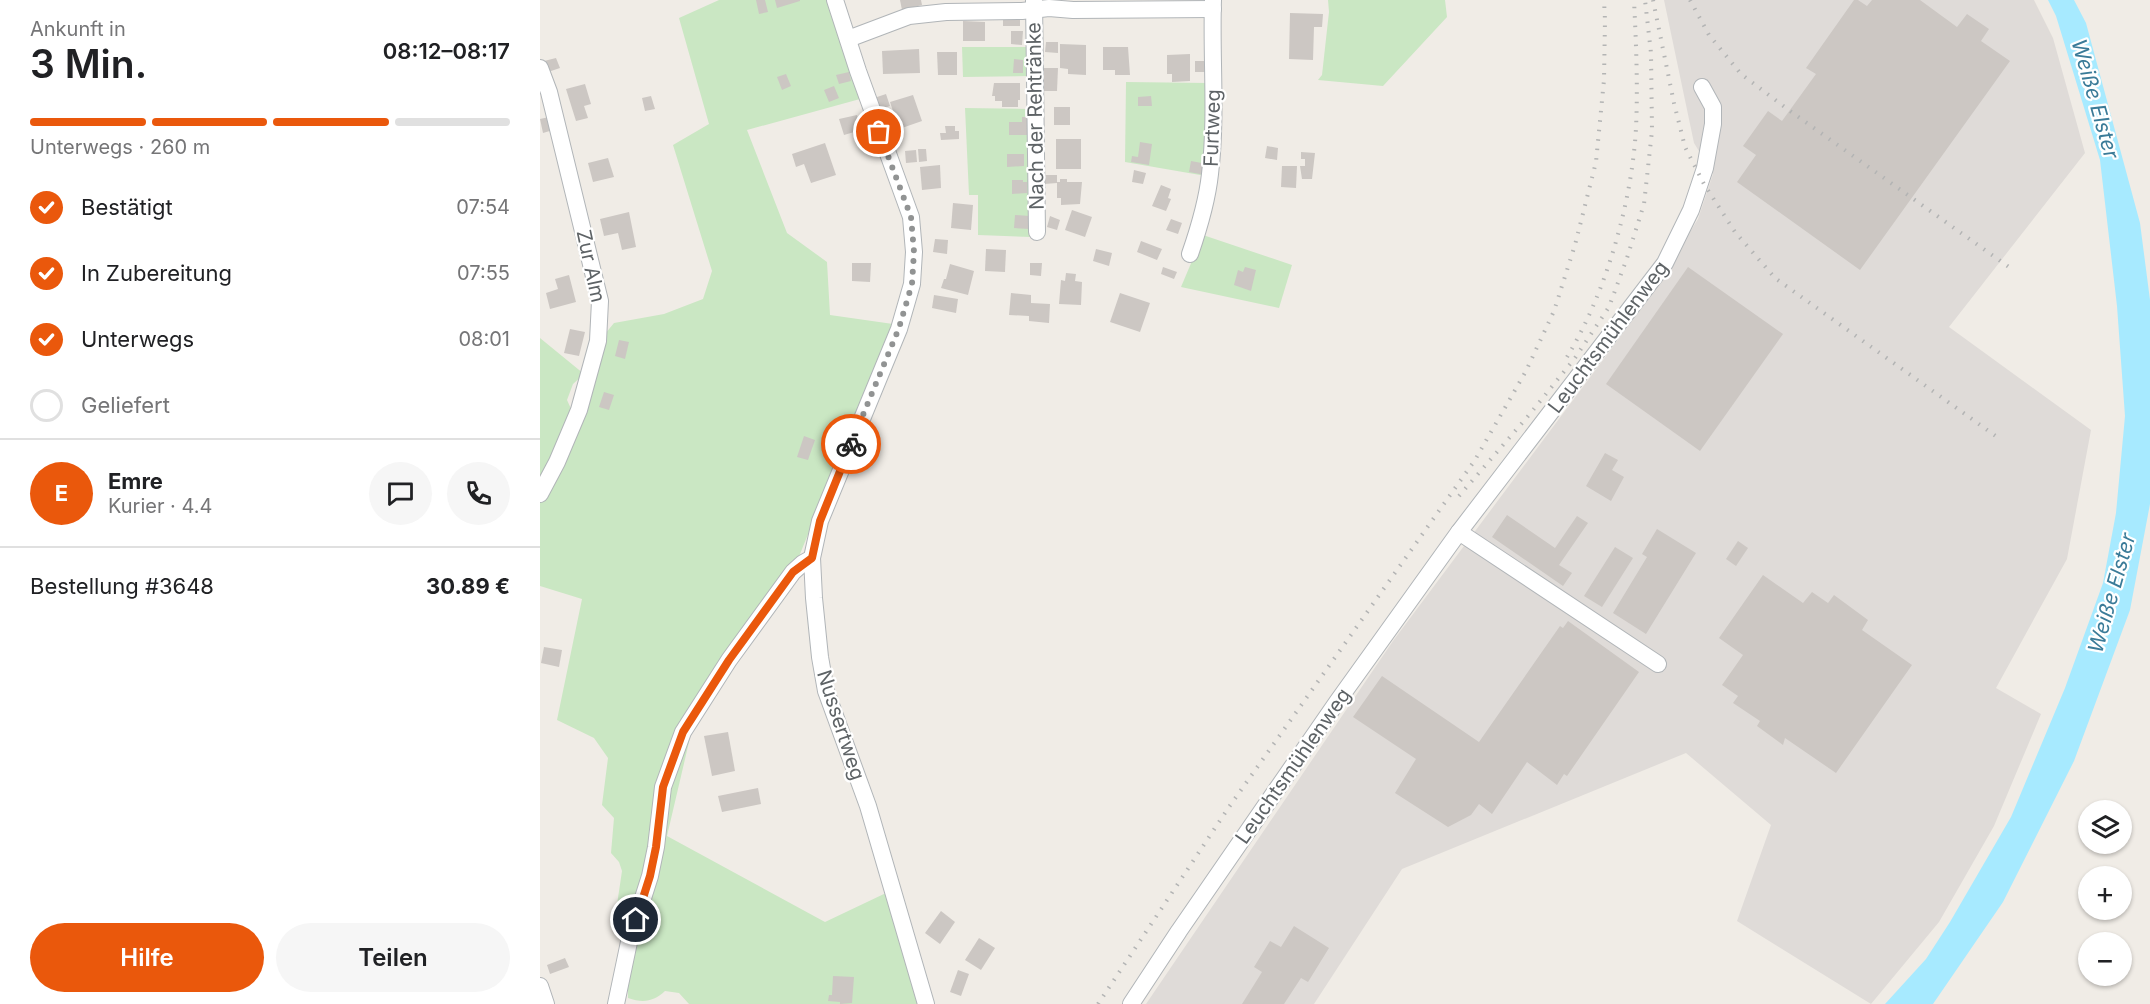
<!DOCTYPE html>
<html lang="de">
<head>
<meta charset="utf-8">
<style>
	body { margin:0; font-family:Inter,sans-serif; background:#f6f6f6; color:#202124; height:100vh; display:flex; flex-direction:column; font-size:22px; white-space:nowrap }
	* { box-sizing:border-box; margin:0 }
	p { font-size:20px; color:#757577 }
	.icon { flex:none; width:33px; height:33px; fill:none; stroke:currentColor; stroke-width:2; stroke-linecap:round; stroke-linejoin:round }
	.map { position:relative; flex:1; overflow:hidden }
	.side { display:flex; flex-direction:column; background:#fff; width:540px }
	.side>* { flex:none }
	.fabs { position:absolute; left:1538px; top:800px; display:grid; gap:12px }
	.fabs a { display:grid; place-items:center; width:54px; height:54px; border-radius:50%; background:#fff; box-shadow:0 2px 4px #0004; font-size:30px }
	.pin { position:absolute; display:grid; place-items:center; width:51px; height:51px; color:#fff; margin:-26px; border:3px solid #fff; border-radius:50%; box-shadow:0 2px 6px #0007 }
	.courier { position:absolute; display:grid; place-items:center; width:60px; height:60px; margin:-30px; border:4px solid #ea580c; border-radius:50%; background:#fff; color:#222; box-shadow:0 2px 8px #0007 }
	.summary em { font-style:normal; font-weight:600 }
	.summary div { display:flex; flex-direction:column-reverse }
	.summary { display:flex; align-items:center; justify-content:space-between; height:102px; padding:0 30px }
	h1 { font-size:39px; font-weight:600; line-height:45px }
	.bar { display:grid; grid-template-columns:repeat(4,1fr); gap:9px 6px; align-content:center; height:72px; padding:0 30px }
	.bar i { height:8px; border-radius:4px; background:#e0e0e0 }
	.bar .current { background:#ea580c }
	.bar p { grid-column:span 4 }
	.line { display:flex; align-items:center; gap:15px; padding:0 30px; border-top:2px solid #e0e0e0 }
	.line div { flex:1 }
	.round { display:grid; place-items:center; flex:none; width:63px; height:63px; border-radius:32px; background:#f6f6f6 }
	ol { padding:0 30px; list-style:none }
	li { display:flex; align-items:center; gap:18px; height:66px }
	li p { margin-inline-start:auto }
	li .icon { padding:6px; border-radius:50%; background:#ea580c; color:#fff; stroke-width:4 }
	li:last-child { color:#757577 }
	li i { width:33px; height:33px; border:3px solid #e0e0e0; border-radius:50% }
	.cta { display:flex; gap:12px; margin-top:auto; padding:12px 30px }
	.cta a { flex:1; height:69px; border-radius:36px; background:#ea580c; color:#fff; font-size:24px; font-weight:600; line-height:69px; text-align:center }
	.cta a+a { background:#f6f6f6; color:#202124 }
	main { display:flex; flex:1; min-height:0 }
	.map>svg:first-child { display:block }
	.industrial { fill:#dfdbd8 }
	.green { fill:#cae7c3 }
	.water { fill:#a7eaff }
	.building { fill:#ccc7c3 }
	.lines { fill:none; stroke-linecap:round; stroke-linejoin:round }
	.minor-casing { stroke:#b1b5b8; stroke-width:18 }
	.minor { stroke:#fff; stroke-width:16 }
	.rail { stroke:#b3b4b4; stroke-width:4; stroke-dasharray:1.5 8; stroke-linecap:butt }
	.done { stroke:#919393; stroke-width:6; stroke-dasharray:0 10.8 }
	.route { stroke:#ea580c; stroke-width:8 }
	.labels { text-anchor:middle; stroke-width:4.5; stroke-linejoin:round; paint-order:stroke }
	.street-label { font-size:20px; fill:#5e6366; stroke:#fff }
	.water-label { font-size:21px; font-style:italic; fill:#3a7b98; stroke:#fff }
</style>
</head>
<body>
<main>
<section class="side">
<div class="summary"><div><h1>3 Min.</h1><p>Ankunft in</p></div><em>08:12–08:17</em></div>
<div class="bar"><i class="current"></i><i class="current"></i><i class="current"></i><i></i><p>Unterwegs · 260 m</p></div>
<ol>
<li><svg class="icon" aria-label="check" viewBox="0 0 24 24"><path d="M5 12l5 5 9-10"/></svg>Bestätigt<p>07:54</p></li>
<li><svg class="icon" aria-label="check" viewBox="0 0 24 24"><path d="M5 12l5 5 9-10"/></svg>In Zubereitung<p>07:55</p></li>
<li><svg class="icon" aria-label="check" viewBox="0 0 24 24"><path d="M5 12l5 5 9-10"/></svg>Unterwegs<p>08:01</p></li>
<li><i></i>Geliefert</li>
</ol>
<div class="line" style="height:108px"><b class="round" style="background:#ea580c;color:#fff">E</b><div><b>Emre</b><p>Kurier · 4.4</p></div><a class="round"><svg class="icon" aria-label="chat" viewBox="0 0 24 24"><path d="M4 5h16v11H9l-5 4z"/></svg></a><a class="round"><svg class="icon" aria-label="phone" viewBox="0 0 24 24"><path d="M5 4h4l2 5-3 2q2 4 5 5l2-3 5 2v4C11 20 4 13 5 4z"/></svg></a></div>
<div class="line" style="height:78px"><div>Bestellung #3648</div><b>30.89 €</b></div>
<div class="cta"><a>Hilfe</a><a>Teilen</a></div>
</section>
<div class="map">
<svg width="1610" height="1004" viewBox="0 0 1610 1004">
	<rect width="100%" height="100%" fill="#f0ece6"/>
	<!-- industrial -->
	<path class="industrial" d="M1124 0H1494L1513 38 1545 153 1409 327 1551 430 1527 559 1456 688 1501 714 1454 826 1399 922 1331 1004 1197 921 1231 825 1146 753 862 869 774 1004H606L853 641 1104 305 1158 219 1173 174 1154 143Z"/>
	<!-- green -->
	<g class="green">
		<path d="M179 0H291L320 99 207 130 247 233 287 262 290 315 353 324 256 564 160 695 127 836 285 922 346 893 381 1004H149L139 993 125 991C113 1002 103 1003 88 998L87 927 81 925 75 918 82 871 79 862 71 853 74 818 62 805 68 758 54 738 17 720 42 599 0 586V338L44 374 33 384 27 400 32 411 65 334 74 323 124 314 163 299 172 271 133 145 169 124 139 18Z"/>
		<path d="M788 0H905L907 17 843 86 778 80 782 75 789 12Z"/>
		<path d="M422 47H489L490 76 423 77Z"/>
		<path d="M586 82 668 83 666 176 585 162Z"/>
		<path d="M425 108 490 109 491 237 438 235V195H429Z"/>
		<path d="M663 235 752 265 739 308 641 287Z"/>
	</g>
	<!-- water -->
	<path class="water" d="M1508 0H1534L1546 23 1600 223 1610 300V504L1590 610 1534 761 1463 902 1393 1004H1345L1386 959 1410 922 1471 817 1525 688 1563 583 1576 513 1585 416 1577 306 1560 160 1516 16Z"/>
	<!-- building -->
	<g class="building">
		<path d="M216 0H225L228 12 219 14Z"/>
		<path d="M235 0H260V1L237 8Z"/>
		<path d="M360 0H381L382 5 362 10Z"/>
		<path d="M1314 0H1318L1327 6 1332 0H1380L1417 27 1427 14 1449 29 1441 41 1470 61 1320 270 1197 182 1216 155 1203 146 1228 111 1242 121 1276 74 1266 68Z"/>
		<path d="M750 13 783 14 782 27H774L773 60 749 59Z"/>
		<rect x="463" y="19" width="17" height="7"/>
		<path d="M423 21 445 22V41H423Z"/>
		<path d="M471 31H483L482 45 471 44Z"/>
		<path d="M506 42H518V53L505 52Z"/>
		<path d="M520 44 546 45V75L528 74V69L520 68Z"/>
		<path d="M563 47H588L590 75H575V70H563Z"/>
		<path d="M379 49 380 73 343 74 342 51Z"/>
		<path d="M397 52H417V75H398Z"/>
		<path d="M650 54V81L632 82V74H627V55Z"/>
		<path d="M16 58 20 68 8 72 4 61Z"/>
		<path d="M474 59 483 60V73H473Z"/>
		<path d="M655 61H668L667 72H655Z"/>
		<path d="M503 68H518L517 91H503Z"/>
		<path d="M309 72 311 81 299 84 296 75Z"/>
		<path d="M246 74 251 86 242 90 237 77Z"/>
		<path d="M454 83H480V100H478V107H462V101H455V96H452Z"/>
		<path d="M45 84 51 104 44 106 48 118 36 121 26 89Z"/>
		<path d="M294 86 299 98 289 102 284 90Z"/>
		<path d="M346 94 350 106 338 110 334 98Z"/>
		<path d="M373 95 382 121 359 129 361 135 349 140 345 128 357 123 350 102Z"/>
		<path d="M111 96 115 109 105 111 102 98Z"/>
		<path d="M611 96 612 106H598V97Z"/>
		<rect x="514" y="107" width="16" height="18"/>
		<path d="M317 115 321 130 304 135 299 119Z"/>
		<path d="M9 117 13 130 3 133 0 119Z"/>
		<path d="M482 117H488V135H469V122H482Z"/>
		<path d="M405 126H415V131H419V139L401 140 400 133H406Z"/>
		<rect x="516" y="139" width="25" height="30"/>
		<path d="M600 142 612 144 609 165 591 162 592 156 598 157Z"/>
		<path d="M285 143 296 175 271 183 264 164 256 167 252 154Z"/>
		<path d="M727 146 738 148 737 160 725 158Z"/>
		<path d="M378 149H386L387 161 379 162Z"/>
		<path d="M376 150 377 162 366 163 365 151Z"/>
		<path d="M761 152 775 153 772 179H762L760 166H765V159H761Z"/>
		<path d="M467 154H484V166L467 167Z"/>
		<path d="M68 158 74 177 53 182 48 163Z"/>
		<path d="M651 161 667 164 665 175 649 172Z"/>
		<path d="M400 165 401 188 382 190 380 167Z"/>
		<path d="M742 166H757L756 188 741 187Z"/>
		<path d="M594 170 606 173 603 184 592 182Z"/>
		<path d="M504 175H517V183L504 184Z"/>
		<path d="M520 179H527V182H542L540 204 521 205V198H517V182H520Z"/>
		<path d="M472 180H483V182H487V193L472 194Z"/>
		<path d="M621 185 631 189 628 198 631 199 626 211 612 206Z"/>
		<path d="M413 203 433 205 431 230 411 228Z"/>
		<path d="M532 210 552 217 545 237 525 230Z"/>
		<path d="M89 212 96 247 82 250 78 233 64 236 60 219Z"/>
		<path d="M475 215 490 216V229L474 228Z"/>
		<path d="M510 216 520 220 517 230 507 227Z"/>
		<path d="M631 219 642 223 638 234 626 230Z"/>
		<path d="M395 239 408 240 407 254 393 252Z"/>
		<path d="M601 241 622 249 617 260 597 252Z"/>
		<path d="M446 249 466 250 465 272 445 271Z"/>
		<path d="M556 249 572 253 569 266 553 261Z"/>
		<path d="M312 263H331L330 282 312 281Z"/>
		<path d="M490 263H502L501 276 490 275Z"/>
		<path d="M410 264 434 271 428 295 401 288 404 279H406Z"/>
		<path d="M623 267 637 272 634 279 621 274Z"/>
		<path d="M705 267 716 270 711 291 694 285 698 270 703 272Z"/>
		<path d="M1148 267 1243 334 1160 451 1066 384Z"/>
		<path d="M526 273 536 274 535 281 542 282 541 305 519 304 521 280 525 281Z"/>
		<path d="M29 275 36 302 10 309 6 293 18 289 15 279Z"/>
		<path d="M471 293 491 295V303L510 304 509 323 489 321V316L469 315Z"/>
		<path d="M580 293 610 303 600 332 570 322Z"/>
		<path d="M394 295 418 299 416 313 392 308Z"/>
		<path d="M30 329 45 332 39 356 24 353Z"/>
		<path d="M79 340 89 342 85 359 75 356Z"/>
		<path d="M64 392 74 395 69 410 59 407Z"/>
		<path d="M264 436 275 440 268 460 257 457Z"/>
		<path d="M1065 453 1078 460 1072 470 1084 477 1071 501 1046 486Z"/>
		<path d="M967 515 1015 548 1037 516 1048 523 1019 565 1032 573 1023 586 952 537Z"/>
		<path d="M1117 529 1156 553 1106 634 1073 613 1107 557 1102 554Z"/>
		<path d="M1198 541 1208 548 1196 566 1186 559Z"/>
		<path d="M1075 547 1093 558 1062 607 1044 596Z"/>
		<path d="M1223 575 1263 603 1272 592 1288 603 1294 595 1328 620 1322 630 1372 665 1296 773 1245 738 1243 745 1217 726 1220 721 1193 703 1198 696 1182 685 1203 655 1179 638Z"/>
		<path d="M1028 621 1099 672 1027 776 1024 774 1017 785 987 762 952 814 939 804 931 815 908 827 855 793 876 759 813 717 842 676 939 742 1020 626 1023 628Z"/>
		<path d="M4 647 22 650 19 667 1 663Z"/>
		<path d="M188 732 195 771 172 776 164 736Z"/>
		<path d="M218 788 221 804 182 812 178 796Z"/>
		<path d="M401 911 415 922 400 944 385 933Z"/>
		<path d="M754 926 789 948 768 982 761 978 744 1004H702L722 972 714 967 730 941 741 947Z"/>
		<path d="M439 938 455 948 441 970 425 960Z"/>
		<path d="M25 958 29 967 10 974 7 965Z"/>
		<path d="M418 970 429 974 421 996 410 992Z"/>
		<path d="M293 976 314 977 312 1003 300 1004V1002L288 1001 289 995H292Z"/>
	</g>
	<g class="lines">
		<defs>
			<g id="minor">
				<path d="M295 0 318 71 371 217 374 252 372 284 359 329 280 521 272 558 274 598 280 657 286 691 328 806 386 1004"/>
				<path d="M494 1 497 232"/>
				<path d="M308 39 369 16 406 12 482 11 509 8 533 10 673 9"/>
				<path d="M0 68 9 92 60 301 58 341 39 410 17 462 0 494"/>
				<path d="M650 254C659 228 667 202 670 174 677 116 671 58 673 0"/>
				<path d="M919 532 1118 664"/>
				<path d="M0 986 6 1004"/>
				<path d="M76 1004 89 942 110 876 116 847 123 787 143 732 189 660 253 572 263 563 272 558"/>
				<path d="M591 1004 639 931 797 702 919 532 1125 263 1151 210 1165 168 1173 124V107L1162 87"/>
			</g>
		</defs>
		<!-- minor casing -->
		<use href="#minor" class="minor-casing"/>
		<!-- minor -->
		<use href="#minor" class="minor"/>
		<!-- rail -->
		<g class="rail">
			<path d="M1113 0 1134 103 1145 147 1164 184 1195 232 1235 278 1457 437"/>
			<path d="M1150 0 1169 35 1201 74 1250 111 1473 270"/>
			<path d="M1027 357C1066 293 1092 202 1096 128 1098 85 1096 42 1094 0"/>
			<path d="M919 496 989 415 1035 358 1069 307 1087 258 1104 204 1112 131 1111 53 1105 0"/>
			<path d="M558 1004 689 807 935 460 986 371 1014 311 1035 245 1056 162 1064 80 1065 20 1064 0"/>
		</g>
	</g>
	<g class="lines">
		<!-- done -->
		<path class="done" d="M311 444 359 328 372 284 374 252 371 217 339 132"/>
		<!-- route -->
		<path class="route" d="M96 920 110 876 116 847 123 787 143 732 189 660 253 572 272 558 280 521 311 444"/>
	</g>
	<g class="labels">
		<!-- street labels -->
		<g class="street-label">
			<text transform="translate(495 116) rotate(-91)" y="7">Nach der Rehtränke</text>
			<text transform="translate(672 128) rotate(-88)" y="7">Furtweg</text>
			<text transform="translate(51 266) rotate(78)" y="7">Zur Alm</text>
			<text transform="translate(1068 337) rotate(-53)" y="7">Leuchtsmühlenweg</text>
			<text transform="translate(301 725) rotate(72)" y="7">Nussertweg</text>
			<text transform="translate(753 766) rotate(-55)" y="7">Leuchtsmühlenweg</text>
		</g>
		<!-- water labels -->
		<g class="water-label">
			<text transform="translate(1555 99) rotate(74)" y="7">Weiße Elster</text>
			<text transform="translate(1572 593) rotate(-74)" y="7">Weiße Elster</text>
		</g>
	</g>
</svg>
<div class="fabs">
<a><svg class="icon" aria-label="layers" viewBox="0 0 24 24"><path d="M12 4l9 5-9 5-9-5zM3 14l9 5 9-5"/></svg></a>
<a>+</a>
<a>−</a>
</div>
<div class="pin" style="left:339px;top:132px;background:#ea580c"><svg class="icon" aria-label="bag" viewBox="0 0 24 24"><path d="M5 8h14l-1 12H6zM9 8a3 3 0 0 1 6 0"/></svg></div>
<div class="pin" style="left:96px;top:920px;background:#1f2937"><svg class="icon" aria-label="home" viewBox="0 0 24 24"><path d="M3 11l9-7 9 7M6 9v11h12V9"/></svg></div>
<div class="courier" style="left:311px;top:444px"><svg class="icon" aria-label="bike" viewBox="0 0 24 24"><circle cx="6" cy="16" r="4"/><circle cx="18" cy="16" r="4"/><path d="M6 16l4-8h5l3 8M10 8l3 8H6M13 5h3"/></svg></div>
</div>
</main>
</body>
</html>
